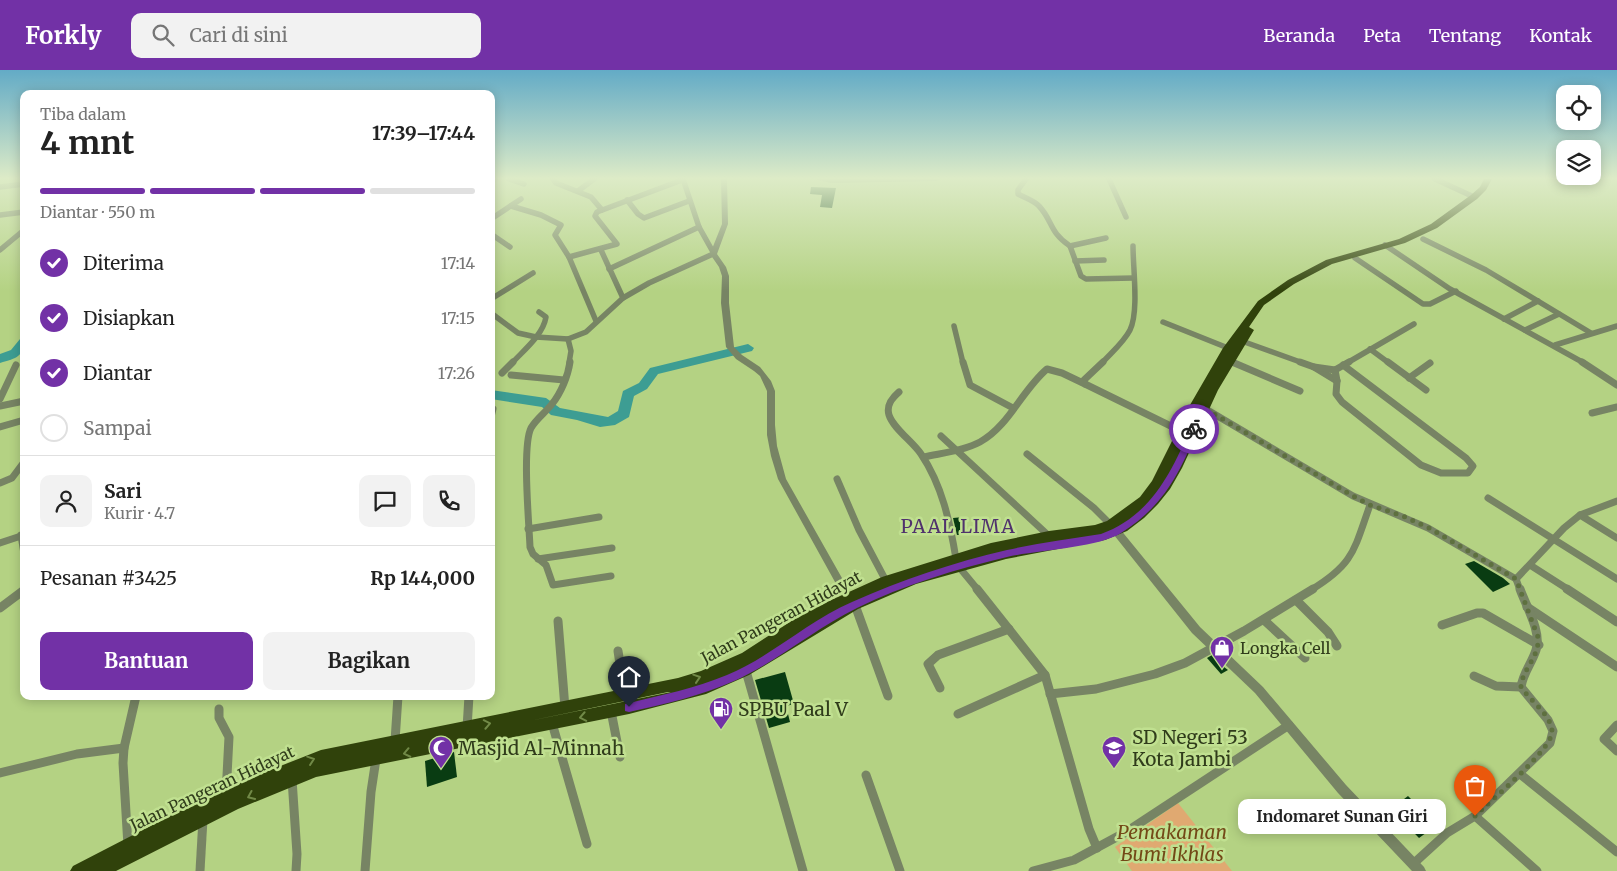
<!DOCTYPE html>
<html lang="id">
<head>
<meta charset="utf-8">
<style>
	body { margin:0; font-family:Merriweather,serif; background:#f2f2f2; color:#222; height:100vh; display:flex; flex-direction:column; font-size:19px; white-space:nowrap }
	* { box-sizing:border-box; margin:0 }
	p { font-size:16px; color:#767676 }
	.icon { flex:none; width:28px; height:28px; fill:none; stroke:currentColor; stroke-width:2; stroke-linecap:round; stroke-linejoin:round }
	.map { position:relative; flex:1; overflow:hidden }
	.details { position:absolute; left:20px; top:20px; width:475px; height:610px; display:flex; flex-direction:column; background:#fff; border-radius:10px; box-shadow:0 2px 12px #0003 }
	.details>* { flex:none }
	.fabs { position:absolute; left:1556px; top:15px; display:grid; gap:10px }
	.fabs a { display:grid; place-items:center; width:45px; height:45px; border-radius:10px; background:#fff; box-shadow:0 2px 12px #0003; font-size:25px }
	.pin { position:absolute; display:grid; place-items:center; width:42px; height:42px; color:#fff; margin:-51px -21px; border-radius:50% 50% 50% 0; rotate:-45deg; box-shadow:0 0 5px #0007 }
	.pin .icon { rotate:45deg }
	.courier { position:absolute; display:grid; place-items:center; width:50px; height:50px; margin:-25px; border:4px solid #7231a6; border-radius:50%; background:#fff; color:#222; box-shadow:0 1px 6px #0007 }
	.bubble { position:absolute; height:35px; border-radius:10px; background:#fff; box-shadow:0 2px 12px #0003; font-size:16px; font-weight:700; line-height:35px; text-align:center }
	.head em { font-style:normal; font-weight:700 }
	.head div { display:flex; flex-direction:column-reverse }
	.head { display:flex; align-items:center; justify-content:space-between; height:85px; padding:0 20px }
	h1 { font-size:32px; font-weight:700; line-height:38px }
	.bar { display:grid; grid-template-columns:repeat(4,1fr); gap:8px 5px; align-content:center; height:60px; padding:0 20px }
	.bar i { height:6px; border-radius:4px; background:#e0e0e0 }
	.bar .on { background:#7231a6 }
	.bar p { grid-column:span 4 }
	.line { display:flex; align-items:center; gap:12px; padding:0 20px; border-top:1px solid #e0e0e0 }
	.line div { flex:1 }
	.round { display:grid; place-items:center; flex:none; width:52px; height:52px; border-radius:10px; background:#f2f2f2 }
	ol { padding:0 20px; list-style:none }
	li { display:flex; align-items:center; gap:15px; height:55px }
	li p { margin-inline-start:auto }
	li .icon { padding:5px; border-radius:50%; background:#7231a6; color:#fff; stroke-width:4 }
	li:last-child { color:#767676 }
	li i { width:28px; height:28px; border:2px solid #e0e0e0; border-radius:50% }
	.primary-button { display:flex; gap:10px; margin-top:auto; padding:10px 20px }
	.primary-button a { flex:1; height:58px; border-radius:10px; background:#7231a6; color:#fff; font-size:20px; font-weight:700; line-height:58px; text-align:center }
	.primary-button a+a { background:#f2f2f2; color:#222 }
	header { display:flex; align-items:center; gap:30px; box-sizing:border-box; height:70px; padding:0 25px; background:#7231a6; color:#fff }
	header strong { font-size:24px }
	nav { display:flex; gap:28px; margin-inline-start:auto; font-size:18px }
	.search { width:350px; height:45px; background:#f2f2f2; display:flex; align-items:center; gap:12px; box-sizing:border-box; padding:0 18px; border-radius:10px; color:#767676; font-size:19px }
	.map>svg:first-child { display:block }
	.green { fill:#e0a971 }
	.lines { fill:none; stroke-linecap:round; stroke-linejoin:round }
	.river { fill:#3d9d93; fill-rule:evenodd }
	.building { fill:#093c12 }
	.minor-far2 { stroke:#778464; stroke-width:5.5 }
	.minor-far1 { stroke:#778464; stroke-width:7 }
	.minor { stroke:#778464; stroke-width:9 }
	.tertiary { fill:#778464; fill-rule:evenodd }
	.trunk { fill:#30420b; fill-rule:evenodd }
	.oneway { stroke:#718947 }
	.route { fill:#7231a6 }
	.done { stroke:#5e703f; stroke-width:5; stroke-dasharray:0 9 }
	.labels { text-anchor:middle; stroke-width:5; stroke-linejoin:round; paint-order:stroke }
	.street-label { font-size:16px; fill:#303c1b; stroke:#c0e090 }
	.poi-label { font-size:16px; fill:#303c1b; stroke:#c0e090; text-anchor:start }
	.quarter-label { font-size:19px; letter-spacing:1px; fill:#50326d; stroke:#c0e090 }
	.near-poi-label { font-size:19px; fill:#303c1b; stroke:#c0e090; text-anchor:start }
	.near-park-label { font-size:19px; font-style:italic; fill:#734917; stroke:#c0e090 }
</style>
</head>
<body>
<header>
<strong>Forkly</strong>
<div class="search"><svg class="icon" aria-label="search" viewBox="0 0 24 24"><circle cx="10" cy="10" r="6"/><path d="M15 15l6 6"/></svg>Cari di sini</div>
<nav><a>Beranda</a><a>Peta</a><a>Tentang</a><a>Kontak</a></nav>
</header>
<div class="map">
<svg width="1617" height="801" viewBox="0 0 1617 801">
	<rect width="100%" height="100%" fill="#b4d283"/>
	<!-- green -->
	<path class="green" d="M1178 733 1232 801H1132L1115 777Z"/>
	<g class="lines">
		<!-- river -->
		<g class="river">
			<path d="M24 268C24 287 17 288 0 293V284L11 280 20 269Z"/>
			<path d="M748 274 754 278 752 281 658 304 647 319 634 326 629 347 615 355 600 357 577 350 551 345 542 337 491 329V320L546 328 560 338 608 347 618 341 623 321 639 313 650 298Z"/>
		</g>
	</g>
	<!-- building -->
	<g class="building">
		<path d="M811 117 836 118 832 138 820 137 822 125 810 124Z"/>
		<path d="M964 447 968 464 957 465 953 448Z"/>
		<path d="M1474 491 1503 508 1510 514 1493 522 1465 494Z"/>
		<path d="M1212 585 1220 594 1228 600 1221 604 1207 588Z"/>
		<path d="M785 602 794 634 786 636 790 652 769 658 755 610Z"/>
		<path d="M454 682 457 707 427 717 425 691Z"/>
		<path d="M1408 726 1437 755 1419 768 1391 739Z"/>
	</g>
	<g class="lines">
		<!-- minor-far2 -->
		<g class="minor-far2">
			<path d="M509 109 524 114"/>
			<path d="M553 109 556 113 591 127 602 140"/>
			<path d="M683 109 699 157 713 182"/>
			<path d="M1026 109 1018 120V124C1025 128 1033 130 1039 136 1053 151 1049 162 1070 176L1106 168"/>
			<path d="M1109 109 1126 147"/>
			<path d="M1435 109 1474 127"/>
			<path d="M491 113 495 109"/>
			<path d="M0 117 24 114"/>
			<path d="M578 121 594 109"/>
			<path d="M627 130 638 144 644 148 689 131"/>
			<path d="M511 136 541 145 561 155 555 165 569 187 596 251"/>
			<path d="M0 145 24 142"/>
			<path d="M491 149 521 129"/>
			<path d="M491 164 510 177"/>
			<path d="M1423 169 1486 200 1591 263"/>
			<path d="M1385 175 1450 219 1584 293"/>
			<path d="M1070 176 1081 206 1086 209 1133 208"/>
			<path d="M0 180 24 160"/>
			<path d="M601 180 623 228"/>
			<path d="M569 187 617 174 595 146 597 142 682 110"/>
			<path d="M1355 188 1423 234H1430L1456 221"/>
			<path d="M1075 191 1104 190"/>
			<path d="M609 199 699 157"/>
			<path d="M491 229 533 203"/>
			<path d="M491 243 518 263 536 267 568 269 586 262 623 228 649 213 713 184"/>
			<path d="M1504 249 1538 231"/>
			<path d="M1163 252 1228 278"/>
			<path d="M954 256 963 293"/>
			<path d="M1525 260 1559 244"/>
			<path d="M568 269 571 281 569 293"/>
			<path d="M1239 270 1303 293"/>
			<path d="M1555 275 1617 256"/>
			<path d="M1370 279 1389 293"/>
			<path d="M1230 291 1235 293"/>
			<path d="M512 293C524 280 543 265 546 247L539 242"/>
			<path d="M1102 293C1111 283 1124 272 1130 260 1139 242 1133 198 1133 176"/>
			<path d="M1347 293 1414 254"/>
		</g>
		<!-- minor-far1 -->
		<g class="minor-far1">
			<path d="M570 292C568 306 561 323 552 334 546 342 536 349 531 358 522 376 529 453 530 477L533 484 546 495 553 515 611 506"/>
			<path d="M963 292 970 315 1013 338"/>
			<path d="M1103 292 1084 310 1085 314 1183 362"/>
			<path d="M1232 292 1300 321"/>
			<path d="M1300 292 1314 297 1337 311"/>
			<path d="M1388 292 1426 320"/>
			<path d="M1582 292 1617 315"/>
			<path d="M1314 297 1335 300 1349 292"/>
			<path d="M1335 300 1337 311 1336 324 1342 332 1421 395 1441 403H1468L1473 396 1466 388 1343 295"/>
			<path d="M502 303 513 292"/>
			<path d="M511 305 564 310"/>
			<path d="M1409 308 1430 293"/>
			<path d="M899 322C892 328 886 335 889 345 893 358 913 372 921 384 942 415 950 452 956 489"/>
			<path d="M0 329 16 295"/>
			<path d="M0 336 24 331"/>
			<path d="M1204 338 1353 426 1428 458 1516 509"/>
			<path d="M1592 343 1617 337"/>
			<path d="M491 347 493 339"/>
			<path d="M0 357 24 350"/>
			<path d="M941 366 1049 466"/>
			<path d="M1027 384 1094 438 1111 455"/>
			<path d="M924 387C942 383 963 381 980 372 1009 356 1022 320 1047 299L1062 303 1085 314"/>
			<path d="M837 409 859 460 886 511"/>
			<path d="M0 413 12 408 24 392"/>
			<path d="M1488 428 1617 509"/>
			<path d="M1580 445 1617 468"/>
			<path d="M528 459 599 447"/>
			<path d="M21 465 24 484"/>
			<path d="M0 473 24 465"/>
			<path d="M538 489 612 478"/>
			<path d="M1530 495 1569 520"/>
			<path d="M959 497 978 520"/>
			<path d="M1516 509 1564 458 1580 445 1617 431"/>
			<path d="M1516 509 1520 520"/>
			<path d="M1311 520C1354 494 1354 480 1370 435"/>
		</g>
		<!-- minor -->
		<g class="minor">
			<path d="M977 519 1045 605 1089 759 1097 778"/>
			<path d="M1567 519 1617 552"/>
			<path d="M1296 530 1328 562 1337 576"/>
			<path d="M855 535 888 626"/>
			<path d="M1527 537 1617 597"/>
			<path d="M0 538 24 520"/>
			<path d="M1264 550 1305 588"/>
			<path d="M558 551 565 638"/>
			<path d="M1442 555 1477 543H1483L1539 575"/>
			<path d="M618 581 625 626"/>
			<path d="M746 601 803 801"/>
			<path d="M1474 606 1496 616 1521 617"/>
			<path d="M940 618 928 594 938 585 1009 559"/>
			<path d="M1050 624 1096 619 1155 604 1185 593 1244 561 1313 519"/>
			<path d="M219 639V648L229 667 226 725"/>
			<path d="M611 641 620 687"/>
			<path d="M958 644 1045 605"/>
			<path d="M552 653 587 774"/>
			<path d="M1617 655 1604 669 1617 681"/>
			<path d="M467 658 469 626"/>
			<path d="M395 671 398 626"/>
			<path d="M0 703 77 684 124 678"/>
			<path d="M1520 704 1617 782"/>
			<path d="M866 705 900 801"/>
			<path d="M292 709 297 784 296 801"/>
			<path d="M1475 746 1537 801"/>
			<path d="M128 776 123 693 124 678 136 626"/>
			<path d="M1413 794 1447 763 1475 746 1550 673 1553 661 1548 650 1521 617C1523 603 1532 593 1536 580 1542 562 1526 536 1520 519"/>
			<path d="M200 801 203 749"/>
			<path d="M365 801 371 722 376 689"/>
			<path d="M1033 801 1074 790 1126 762 1289 655"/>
		</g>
		<!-- tertiary -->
		<g class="tertiary">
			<path d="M721 109H727L728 154 717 184 726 197 729 206V233L734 277 742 285 760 297 771 311 775 321V355L777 376 786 409 851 524 853 527 851 530 848 531 845 530 778 409 771 386 767 365V321L760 306 754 301 736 289 726 277 721 233 722 206 719 197 710 184 722 154Z"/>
			<path d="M817 109H940L937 111 831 113 818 110Z"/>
			<path d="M1117 458 1120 459 1200 557 1263 617 1346 715 1424 797 1426 801H1412L1338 723 1255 623 1192 563 1114 465 1112 462 1114 459Z"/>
		</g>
		<!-- trunk -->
		<path class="trunk" d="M1484 109H1492L1486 120 1477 129 1437 158 1405 173 1332 194 1294 214 1264 235 1249 257 1254 260 1218 320 1182 398 1170 419 1158 434 1144 448 1127 461 1105 470 1006 489 916 514 858 539 749 605 706 624 629 644 316 707 238 739 116 801H70L73 796 222 719 321 680 678 608 701 601 742 583 807 541 882 507 991 473 1049 461 1095 455 1107 451 1140 427 1152 411 1190 335 1223 278 1258 231 1288 210 1326 190 1399 169 1431 154 1471 125 1480 117ZM668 622 529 651 671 622Z"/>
	</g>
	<!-- one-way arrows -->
	<defs><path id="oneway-chevron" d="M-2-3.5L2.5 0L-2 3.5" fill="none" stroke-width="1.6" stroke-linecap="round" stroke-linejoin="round" transform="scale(1.25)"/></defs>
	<g class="oneway">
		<use href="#oneway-chevron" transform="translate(697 608) rotate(-18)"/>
		<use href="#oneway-chevron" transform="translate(583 647) rotate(169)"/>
		<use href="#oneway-chevron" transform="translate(487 654) rotate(-11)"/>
		<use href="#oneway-chevron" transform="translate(407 683) rotate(168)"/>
		<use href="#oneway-chevron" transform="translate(311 690) rotate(-19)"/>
		<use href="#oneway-chevron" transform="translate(251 726) rotate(156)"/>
	</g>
	<!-- sky -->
	<linearGradient id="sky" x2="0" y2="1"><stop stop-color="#63abc6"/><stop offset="0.49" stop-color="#ddebc7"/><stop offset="1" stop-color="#ddebc7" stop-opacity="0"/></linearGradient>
	<rect width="1617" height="221" fill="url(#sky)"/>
	<!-- route -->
	<path class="route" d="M1194 356 1198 359C1179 404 1164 436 1121 463 1098 478 1036 480 1007 487 957 499 903 515 857 538 814 559 777 592 734 611 701 626 664 634 629 642L625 641V634L629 633C662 625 696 618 727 605 772 586 808 551 852 532 901 510 955 492 1007 480 1038 473 1070 469 1101 464 1150 446 1171 404 1190 359Z"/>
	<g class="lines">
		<!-- done -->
		<path class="done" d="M1194 359 1204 338 1353 426 1370 435 1403 446 1429 458 1516 509 1538 567C1540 587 1522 599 1521 617 1529 630 1551 644 1552 661 1554 678 1489 732 1475 746"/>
	</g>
	<!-- icons -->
	<defs>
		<symbol id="shop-pin" viewBox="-11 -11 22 30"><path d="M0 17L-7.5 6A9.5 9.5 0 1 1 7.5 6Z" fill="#7231a6" stroke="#c0e090"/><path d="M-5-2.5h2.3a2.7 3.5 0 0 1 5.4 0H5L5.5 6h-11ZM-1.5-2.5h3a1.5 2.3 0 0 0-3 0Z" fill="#fff"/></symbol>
		<symbol id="fuel-pin" viewBox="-11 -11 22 30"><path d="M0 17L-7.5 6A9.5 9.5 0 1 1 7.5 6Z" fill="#7231a6" stroke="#c0e090"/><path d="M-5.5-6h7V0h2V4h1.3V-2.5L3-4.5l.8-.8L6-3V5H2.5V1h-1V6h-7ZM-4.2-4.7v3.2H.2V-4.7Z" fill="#fff"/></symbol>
		<symbol id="mosque-pin" viewBox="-11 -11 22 30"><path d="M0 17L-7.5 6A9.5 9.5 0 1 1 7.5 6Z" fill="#7231a6" stroke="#c0e090"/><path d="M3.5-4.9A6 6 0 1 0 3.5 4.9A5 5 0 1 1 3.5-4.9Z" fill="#fff"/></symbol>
		<symbol id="school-pin" viewBox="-11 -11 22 30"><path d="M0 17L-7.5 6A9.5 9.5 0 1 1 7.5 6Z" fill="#7231a6" stroke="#c0e090"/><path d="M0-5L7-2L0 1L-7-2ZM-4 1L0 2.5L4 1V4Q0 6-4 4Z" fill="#fff"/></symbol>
	</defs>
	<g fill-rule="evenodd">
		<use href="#shop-pin" x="1208" y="564" width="28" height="38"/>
		<use href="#fuel-pin" x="707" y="625" width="28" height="38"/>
		<use href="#mosque-pin" x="427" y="664" width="28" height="38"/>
		<use href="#school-pin" x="1100" y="664" width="28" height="38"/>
	</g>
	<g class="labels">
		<!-- street labels -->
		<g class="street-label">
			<text transform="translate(781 547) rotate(-28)" y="6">Jalan Pangeran Hidayat</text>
			<text transform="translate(212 718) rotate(-25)" y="6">Jalan Pangeran Hidayat</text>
		</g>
		<!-- poi labels -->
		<g class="poi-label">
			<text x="1240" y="584">Longka Cell</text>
		</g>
		<!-- quarter labels -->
		<g class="quarter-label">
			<text x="958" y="463">PAAL LIMA</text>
		</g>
		<!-- near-poi labels -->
		<g class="near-poi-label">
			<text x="738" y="646">SPBU Paal V</text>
			<text x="1132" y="674">SD Negeri 53<tspan x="1132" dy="22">Kota Jambi</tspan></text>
			<text x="458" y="685">Masjid Al-Minnah</text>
		</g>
		<!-- near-park labels -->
		<g class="near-park-label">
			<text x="1172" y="769">Pemakaman<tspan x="1172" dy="22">Bumi Ikhlas</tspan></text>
		</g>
	</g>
</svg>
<div class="fabs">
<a><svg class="icon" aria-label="locate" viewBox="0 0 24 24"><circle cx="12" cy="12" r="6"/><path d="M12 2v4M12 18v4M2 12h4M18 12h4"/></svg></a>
<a><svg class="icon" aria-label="layers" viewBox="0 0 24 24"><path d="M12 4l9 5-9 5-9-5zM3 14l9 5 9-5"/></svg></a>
</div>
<div class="pin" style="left:1475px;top:746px;background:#ea580c"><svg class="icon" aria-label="bag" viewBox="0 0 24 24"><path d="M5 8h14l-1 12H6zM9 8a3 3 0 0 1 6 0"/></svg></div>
<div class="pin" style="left:629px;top:637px;background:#1f2937"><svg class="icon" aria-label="home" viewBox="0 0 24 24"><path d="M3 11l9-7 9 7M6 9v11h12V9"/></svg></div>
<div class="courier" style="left:1194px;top:359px"><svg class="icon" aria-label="bike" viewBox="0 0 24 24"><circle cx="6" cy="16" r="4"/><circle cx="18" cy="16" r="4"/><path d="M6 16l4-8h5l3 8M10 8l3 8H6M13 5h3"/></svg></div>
<div class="bubble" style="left:1238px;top:729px;width:208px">Indomaret Sunan Giri</div>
<section class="details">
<div class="head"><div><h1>4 mnt</h1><p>Tiba dalam</p></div><em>17:39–17:44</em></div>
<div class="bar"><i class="on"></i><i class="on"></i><i class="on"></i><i></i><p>Diantar · 550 m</p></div>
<ol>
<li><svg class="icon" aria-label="check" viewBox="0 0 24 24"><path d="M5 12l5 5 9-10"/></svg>Diterima<p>17:14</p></li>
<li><svg class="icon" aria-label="check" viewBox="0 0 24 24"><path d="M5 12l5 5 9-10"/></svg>Disiapkan<p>17:15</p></li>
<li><svg class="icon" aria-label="check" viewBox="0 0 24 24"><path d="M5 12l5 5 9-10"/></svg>Diantar<p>17:26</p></li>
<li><i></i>Sampai</li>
</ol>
<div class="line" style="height:90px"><a class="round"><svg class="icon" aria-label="person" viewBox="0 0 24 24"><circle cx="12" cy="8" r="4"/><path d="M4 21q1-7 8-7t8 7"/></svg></a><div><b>Sari</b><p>Kurir · 4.7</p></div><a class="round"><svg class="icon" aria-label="chat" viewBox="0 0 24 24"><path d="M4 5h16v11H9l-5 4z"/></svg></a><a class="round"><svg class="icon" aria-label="phone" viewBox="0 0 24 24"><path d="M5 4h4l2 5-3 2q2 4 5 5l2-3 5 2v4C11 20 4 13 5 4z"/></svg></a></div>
<div class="line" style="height:65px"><div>Pesanan #3425</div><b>Rp 144,000</b></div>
<div class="primary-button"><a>Bantuan</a><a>Bagikan</a></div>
</section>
</div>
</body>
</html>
